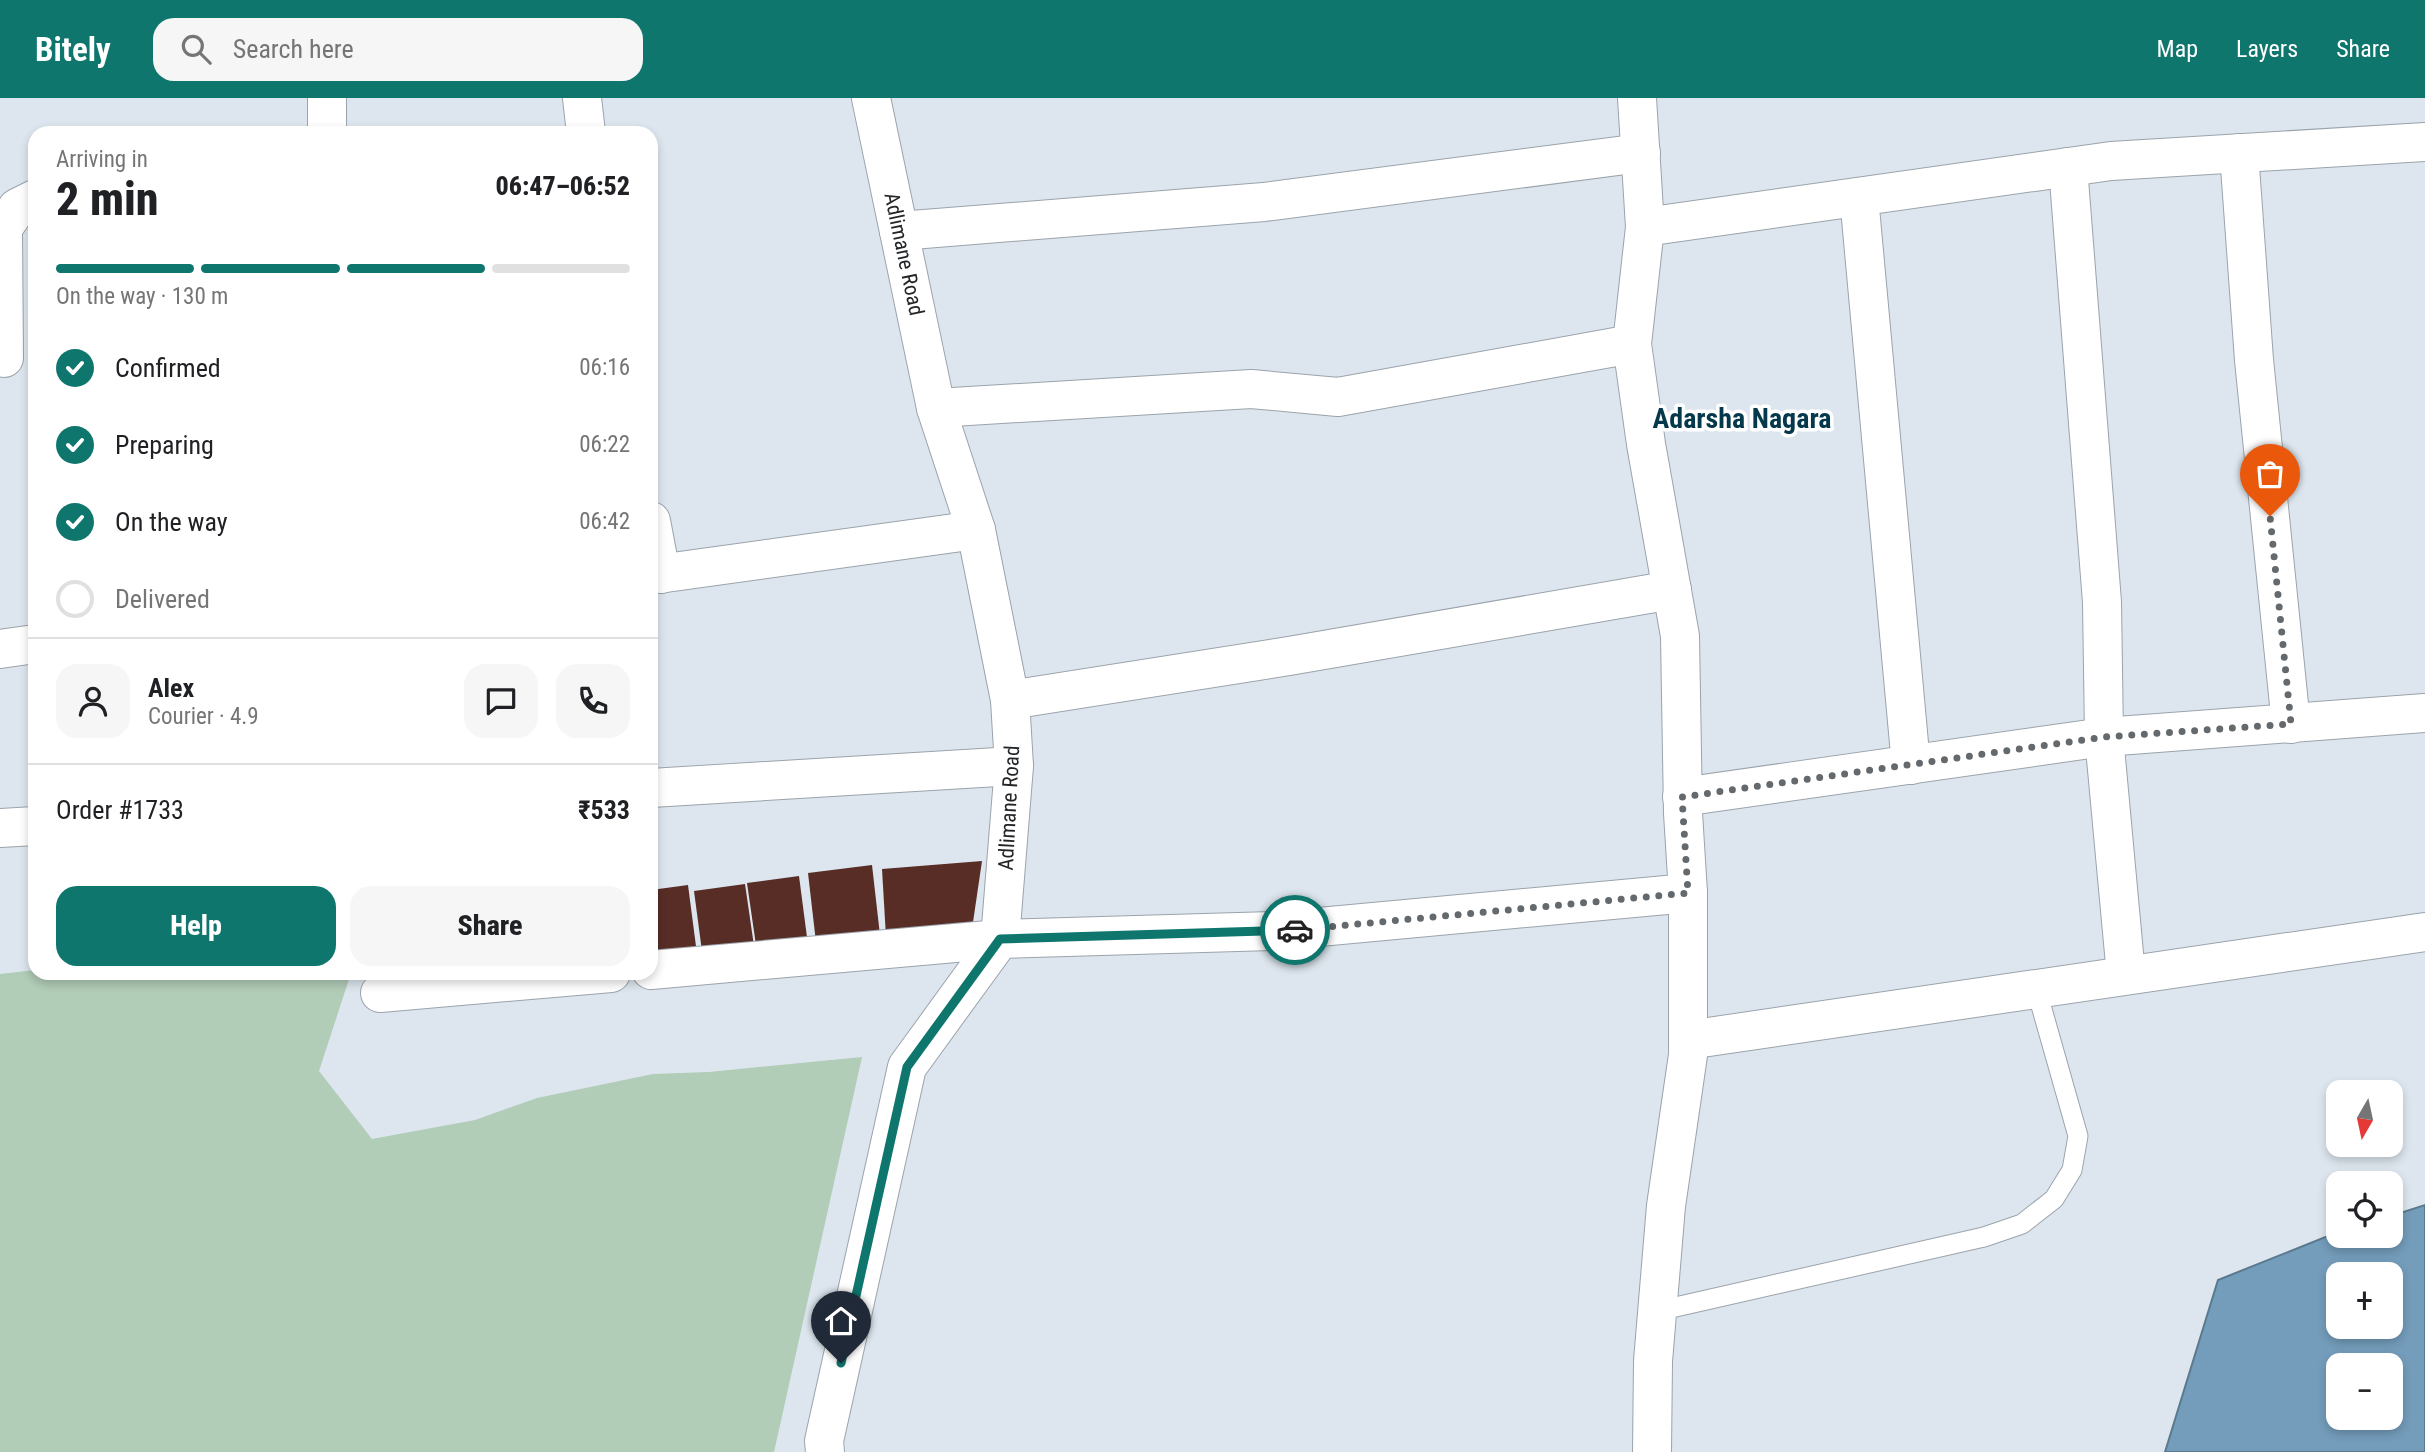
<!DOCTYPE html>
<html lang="en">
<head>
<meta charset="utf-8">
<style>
	body { margin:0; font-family:"Roboto Condensed",sans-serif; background:#f6f6f6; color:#202124; height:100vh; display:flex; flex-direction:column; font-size:26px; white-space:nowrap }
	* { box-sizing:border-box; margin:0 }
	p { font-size:23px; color:#757577 }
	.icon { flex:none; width:38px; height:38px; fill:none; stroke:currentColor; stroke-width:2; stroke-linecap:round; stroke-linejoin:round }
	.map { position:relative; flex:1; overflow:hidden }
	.sheet { position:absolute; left:28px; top:28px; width:630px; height:854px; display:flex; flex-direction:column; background:#fff; border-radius:21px; box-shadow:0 4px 10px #0003 }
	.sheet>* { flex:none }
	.needle { width:46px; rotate:189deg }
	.buttons { position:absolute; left:2326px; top:982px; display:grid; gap:14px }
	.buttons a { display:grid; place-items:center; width:77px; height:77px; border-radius:14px; background:#fff; box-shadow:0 4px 10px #0003; font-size:35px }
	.pin { position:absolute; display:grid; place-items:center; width:60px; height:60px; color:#fff; margin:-72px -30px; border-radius:50% 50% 50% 0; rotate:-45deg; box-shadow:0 0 7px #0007 }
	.pin .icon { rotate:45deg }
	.courier { position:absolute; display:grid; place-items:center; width:70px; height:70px; margin:-35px; border:5px solid #0f766e; border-radius:50%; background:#fff; color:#222; box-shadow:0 2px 9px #0007 }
	.overview em { font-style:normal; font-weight:800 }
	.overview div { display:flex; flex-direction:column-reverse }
	.overview { display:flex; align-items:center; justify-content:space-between; height:119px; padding:0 28px }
	h1 { font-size:46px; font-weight:800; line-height:52px }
	.bar { display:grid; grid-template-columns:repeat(4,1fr); gap:10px 7px; align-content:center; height:84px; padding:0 28px }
	.bar i { height:9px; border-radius:5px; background:#e0e0e0 }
	.bar .active { background:#0f766e }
	.bar p { grid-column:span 4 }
	.line { display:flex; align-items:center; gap:18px; padding:0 28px; border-top:2px solid #e0e0e0 }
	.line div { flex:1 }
	.round { display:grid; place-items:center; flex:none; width:74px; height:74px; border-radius:21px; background:#f6f6f6 }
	ol { padding:0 28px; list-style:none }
	li { display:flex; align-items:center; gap:21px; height:77px }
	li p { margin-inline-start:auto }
	li .icon { padding:7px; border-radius:50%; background:#0f766e; color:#fff; stroke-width:4 }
	li:last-child { color:#757577 }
	li i { width:38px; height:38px; border:4px solid #e0e0e0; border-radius:50% }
	.cta { display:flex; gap:14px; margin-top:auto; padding:14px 28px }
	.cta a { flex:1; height:80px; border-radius:21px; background:#0f766e; color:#fff; font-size:28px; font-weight:800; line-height:80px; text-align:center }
	.cta a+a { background:#f6f6f6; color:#202124 }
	header { display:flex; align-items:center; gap:42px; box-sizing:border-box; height:98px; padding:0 35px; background:#0f766e; color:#fff }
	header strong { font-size:33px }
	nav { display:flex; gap:38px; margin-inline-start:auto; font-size:24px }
	.search { width:490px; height:63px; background:#f6f6f6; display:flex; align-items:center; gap:18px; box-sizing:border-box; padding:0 24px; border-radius:21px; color:#757577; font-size:26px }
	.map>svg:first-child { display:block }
	.green { fill:#b1ccb7 }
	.water { fill:#749dbb; stroke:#5b798f; stroke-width:2; fill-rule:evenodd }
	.building { fill:#572d26 }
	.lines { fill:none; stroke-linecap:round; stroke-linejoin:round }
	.lane-casing { stroke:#9ba3ab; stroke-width:21 }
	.street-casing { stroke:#9ba3ab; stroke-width:40 }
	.lane { stroke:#fff; stroke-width:19 }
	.street { stroke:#fff; stroke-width:38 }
	.done { stroke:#63696d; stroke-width:7; stroke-dasharray:0 12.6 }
	.route { stroke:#0f766e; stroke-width:9 }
	.labels { text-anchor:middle; stroke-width:7; stroke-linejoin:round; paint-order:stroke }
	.street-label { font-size:21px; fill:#222528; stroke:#fff }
	.district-label { font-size:28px; font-weight:bold; fill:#04384b; stroke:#fff }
</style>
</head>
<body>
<header>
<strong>Bitely</strong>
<div class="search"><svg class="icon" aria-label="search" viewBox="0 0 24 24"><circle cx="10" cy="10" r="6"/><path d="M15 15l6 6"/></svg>Search here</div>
<nav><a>Map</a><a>Layers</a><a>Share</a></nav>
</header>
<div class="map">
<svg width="2425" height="1354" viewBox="0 0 2425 1354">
	<rect width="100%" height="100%" fill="#dde6ee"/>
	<!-- green -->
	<path class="green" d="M35 872V875H351L319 973 372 1041 475 1022 537 1000 653 976 709 974 862 959 774 1354H0V876Z"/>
	<!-- water -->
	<path class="water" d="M2425 1107V1354H2165L2218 1182 2338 1134V1138H2390L2391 1118ZM2338 1176H2390V1228H2338ZM2338 1267H2390V1320H2338Z"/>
	<!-- building -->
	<g class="building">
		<path d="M982 763 972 831 886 839 882 771Z"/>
		<path d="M872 767 881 846 817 853 808 775Z"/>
		<path d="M799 778 808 847 757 854 747 785Z"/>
		<path d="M745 786 755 855 703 861 694 793Z"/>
		<path d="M688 787 697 856 651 862V792Z"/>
	</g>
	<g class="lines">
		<defs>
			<path id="lane" d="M1658 1213 1984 1139 2022 1126 2054 1101 2072 1072 2078 1038 2036 890"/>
			<g id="street">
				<path d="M327 0V35"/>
				<path d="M582 0 586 35"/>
				<path d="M2239 55 2254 262 2291 626"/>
				<path d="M2068 69 2102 504 2104 639 2126 877"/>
				<path d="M1859 99 1911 667"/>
				<path d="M1645 129 2111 63 2425 44"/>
				<path d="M899 133 1264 104 1641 55"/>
				<path d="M4 260 3 130 17 110 35 101"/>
				<path d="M936 310 1251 291 1338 299 1632 246"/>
				<path d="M651 423 661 476"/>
				<path d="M651 477 976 432"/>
				<path d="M0 551 35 546"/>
				<path d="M1010 602 1289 558 1672 492"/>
				<path d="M651 690 1014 668"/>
				<path d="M1682 699 2104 639 2425 615"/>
				<path d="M0 730 35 728"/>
				<path d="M651 872 1000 841 1276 833 1688 795 1683 715 1680 538 1646 346 1632 246 1645 129 1637 0"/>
				<path d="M380 895 611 875"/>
				<path d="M1688 942 2425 834"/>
				<path d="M825 1354 824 1343 907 969 1000 841 1014 668 1010 602 976 432 936 310 871 0"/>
				<path d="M1652 1354 1653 1263 1666 1108 1688 957V795"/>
			</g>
		</defs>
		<!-- lane casing -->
		<use href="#lane" class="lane-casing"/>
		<!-- street casing -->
		<use href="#street" class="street-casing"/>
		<!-- lane -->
		<use href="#lane" class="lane"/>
		<!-- street -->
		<use href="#street" class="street"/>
	</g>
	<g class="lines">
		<!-- done -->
		<path class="done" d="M1295 832 1688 795 1682 699 2104 639 2291 626 2270 418"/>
		<!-- route -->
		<path class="route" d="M841 1265 907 969 1000 841 1295 832"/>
	</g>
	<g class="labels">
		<!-- street labels -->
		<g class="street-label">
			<text transform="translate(904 156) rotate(78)" y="7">Adlimane Road</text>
			<text transform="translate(1009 710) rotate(-87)" y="7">Adlimane Road</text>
		</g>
		<!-- district labels -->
		<g class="district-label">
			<text x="1742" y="330">Adarsha Nagara</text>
		</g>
	</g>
</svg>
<div class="buttons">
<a><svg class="needle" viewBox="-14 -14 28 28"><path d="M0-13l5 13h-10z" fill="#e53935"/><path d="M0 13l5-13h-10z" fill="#757577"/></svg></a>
<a><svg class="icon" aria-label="locate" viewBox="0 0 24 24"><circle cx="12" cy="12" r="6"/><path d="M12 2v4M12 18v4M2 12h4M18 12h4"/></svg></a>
<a>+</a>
<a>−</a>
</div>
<div class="pin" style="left:2270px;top:418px;background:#ea580c"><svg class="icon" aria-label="bag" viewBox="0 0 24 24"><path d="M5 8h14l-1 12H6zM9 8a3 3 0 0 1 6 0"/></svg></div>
<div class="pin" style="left:841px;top:1265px;background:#1f2937"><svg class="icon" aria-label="home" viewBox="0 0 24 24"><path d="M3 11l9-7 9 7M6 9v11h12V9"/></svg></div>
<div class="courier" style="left:1295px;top:832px"><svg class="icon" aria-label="car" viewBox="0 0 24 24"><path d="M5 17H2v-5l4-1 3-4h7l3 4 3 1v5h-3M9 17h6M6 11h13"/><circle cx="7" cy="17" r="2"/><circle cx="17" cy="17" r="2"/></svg></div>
<section class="sheet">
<div class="overview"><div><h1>2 min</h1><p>Arriving in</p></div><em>06:47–06:52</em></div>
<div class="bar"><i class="active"></i><i class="active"></i><i class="active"></i><i></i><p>On the way · 130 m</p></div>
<ol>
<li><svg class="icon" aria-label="check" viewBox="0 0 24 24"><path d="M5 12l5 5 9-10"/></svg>Confirmed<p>06:16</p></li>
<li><svg class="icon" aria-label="check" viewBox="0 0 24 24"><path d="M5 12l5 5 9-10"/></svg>Preparing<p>06:22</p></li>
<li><svg class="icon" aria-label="check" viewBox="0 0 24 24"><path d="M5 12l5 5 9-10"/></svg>On the way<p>06:42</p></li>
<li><i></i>Delivered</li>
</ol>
<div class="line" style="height:126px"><a class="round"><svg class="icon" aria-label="person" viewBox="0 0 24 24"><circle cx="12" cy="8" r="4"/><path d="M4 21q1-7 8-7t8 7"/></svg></a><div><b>Alex</b><p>Courier · 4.9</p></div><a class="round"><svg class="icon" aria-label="chat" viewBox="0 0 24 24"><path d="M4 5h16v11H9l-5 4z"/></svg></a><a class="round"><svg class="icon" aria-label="phone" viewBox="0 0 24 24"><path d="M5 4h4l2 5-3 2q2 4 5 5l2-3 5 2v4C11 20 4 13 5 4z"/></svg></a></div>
<div class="line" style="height:91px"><div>Order #1733</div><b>₹533</b></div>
<div class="cta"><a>Help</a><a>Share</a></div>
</section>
</div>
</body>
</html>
